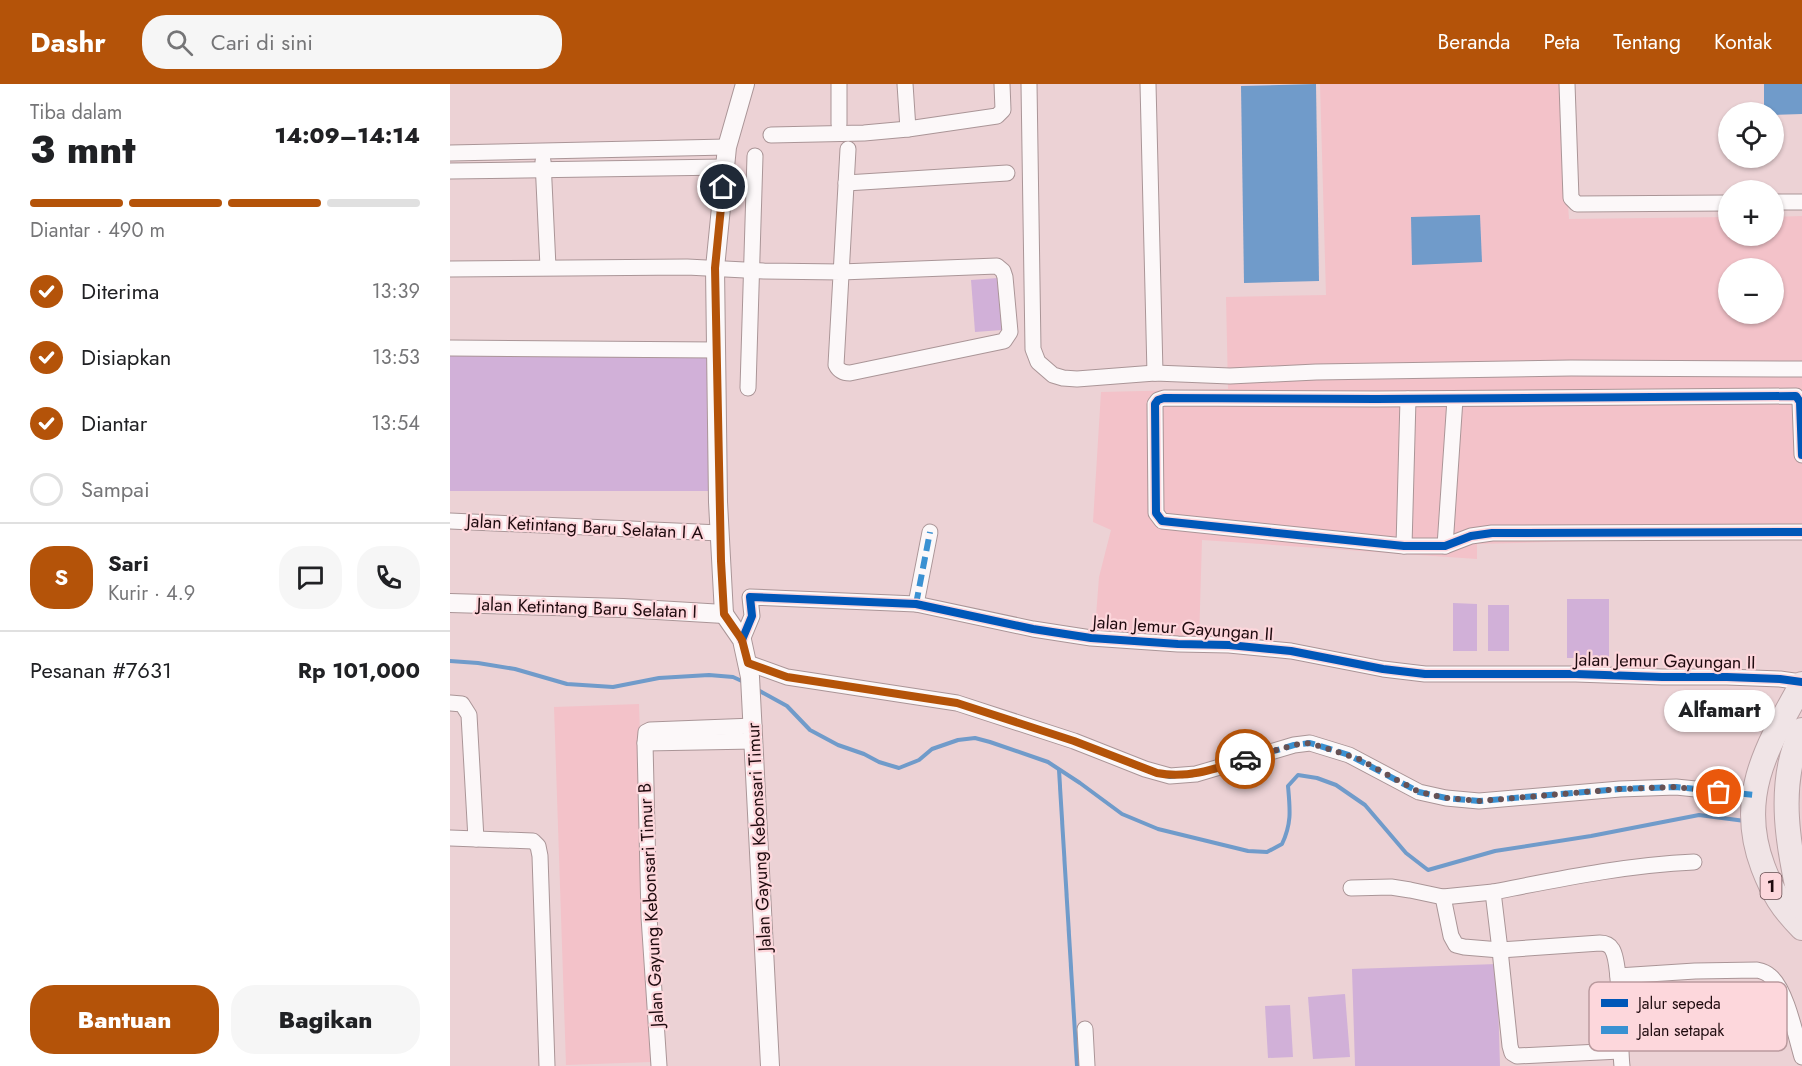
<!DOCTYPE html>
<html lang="id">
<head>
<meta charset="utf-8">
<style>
	body { margin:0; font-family:Jost,sans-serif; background:#f6f6f6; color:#202124; height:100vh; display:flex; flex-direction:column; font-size:22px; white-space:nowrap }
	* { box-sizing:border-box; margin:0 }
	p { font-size:20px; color:#757577 }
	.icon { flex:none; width:33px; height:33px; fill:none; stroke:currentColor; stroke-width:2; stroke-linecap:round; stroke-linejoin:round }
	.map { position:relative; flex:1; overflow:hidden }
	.side { display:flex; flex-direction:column; background:#fff; width:450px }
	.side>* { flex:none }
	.tools { position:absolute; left:1268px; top:18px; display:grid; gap:12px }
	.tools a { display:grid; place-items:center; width:66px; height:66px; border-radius:50%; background:#fff; box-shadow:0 2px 4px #0004; font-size:30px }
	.pin { position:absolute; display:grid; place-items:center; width:51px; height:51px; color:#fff; margin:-26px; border:3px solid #fff; border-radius:50%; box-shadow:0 2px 6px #0007 }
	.courier { position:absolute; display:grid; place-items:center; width:60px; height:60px; margin:-30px; border:4px solid #b45309; border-radius:50%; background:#fff; color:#222; box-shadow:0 2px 8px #0007 }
	.bubble { position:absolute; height:42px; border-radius:21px; background:#fff; box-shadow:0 2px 4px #0004; font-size:20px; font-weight:800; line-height:42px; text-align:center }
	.overview em { font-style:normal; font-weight:800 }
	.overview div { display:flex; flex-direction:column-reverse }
	.overview { display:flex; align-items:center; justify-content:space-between; height:102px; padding:0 30px }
	h1 { font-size:39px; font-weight:800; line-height:45px }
	.bar { display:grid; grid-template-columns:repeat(4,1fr); gap:9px 6px; align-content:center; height:72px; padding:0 30px }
	.bar i { height:8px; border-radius:4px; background:#e0e0e0 }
	.bar .selected { background:#b45309 }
	.bar p { grid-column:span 4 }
	.line { display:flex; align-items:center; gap:15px; padding:0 30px; border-top:2px solid #e0e0e0 }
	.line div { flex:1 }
	.round { display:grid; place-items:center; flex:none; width:63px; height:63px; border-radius:24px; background:#f6f6f6 }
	ol { padding:0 30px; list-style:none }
	li { display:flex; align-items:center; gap:18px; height:66px }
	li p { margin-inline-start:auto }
	li .icon { padding:6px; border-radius:50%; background:#b45309; color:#fff; stroke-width:4 }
	li:last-child { color:#757577 }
	li i { width:33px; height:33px; border:3px solid #e0e0e0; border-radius:50% }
	.primary-button { display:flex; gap:12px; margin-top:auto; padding:12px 30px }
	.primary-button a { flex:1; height:69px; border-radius:24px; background:#b45309; color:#fff; font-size:24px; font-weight:800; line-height:69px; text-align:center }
	.primary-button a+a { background:#f6f6f6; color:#202124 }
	header { display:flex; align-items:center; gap:36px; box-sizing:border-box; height:84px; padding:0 30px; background:#b45309; color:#fff }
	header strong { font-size:28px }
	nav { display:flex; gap:33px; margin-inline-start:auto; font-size:21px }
	.search { width:420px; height:54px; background:#f6f6f6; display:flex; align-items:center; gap:15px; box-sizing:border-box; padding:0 21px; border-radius:24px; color:#757577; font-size:22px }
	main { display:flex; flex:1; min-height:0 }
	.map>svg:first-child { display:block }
	.built { fill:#f3c2c9; fill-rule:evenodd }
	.green { fill:#d1b0d8 }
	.water { fill:#709bca }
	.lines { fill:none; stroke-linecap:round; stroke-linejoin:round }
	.stream { stroke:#709bca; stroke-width:4 }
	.minor-casing { stroke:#aa9597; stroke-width:17 }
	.tertiary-casing { stroke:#aa9597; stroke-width:20 }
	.trunk-casing { stroke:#baa2a5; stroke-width:26 }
	.minor { stroke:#fcf8f9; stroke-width:15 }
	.tertiary { stroke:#fcf8f9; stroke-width:18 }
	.trunk { stroke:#f0e4e6; stroke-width:24 }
	.quiet { stroke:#3a91d2; stroke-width:6; stroke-dasharray:12 6; stroke-linecap:butt }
	.cycleway-casing { stroke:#fdd7dc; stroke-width:11 }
	.cycleway { stroke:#0057b8; stroke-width:8 }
	.done { stroke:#675154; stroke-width:6; stroke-dasharray:0 10.8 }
	.route { stroke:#b45309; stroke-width:8 }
	.labels { text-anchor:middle; stroke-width:4.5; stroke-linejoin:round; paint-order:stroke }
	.shield { fill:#fdd7dc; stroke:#62484c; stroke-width:1.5 }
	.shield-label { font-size:16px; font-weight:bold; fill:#1f0b0f }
	.street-label { font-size:18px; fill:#1f0b0f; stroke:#fdd7dc }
	.key { fill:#fdd7dc; stroke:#ba9a9e; stroke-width:1.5 }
	.key-label { font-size:16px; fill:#1f0b0f }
</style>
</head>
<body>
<header>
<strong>Dashr</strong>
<div class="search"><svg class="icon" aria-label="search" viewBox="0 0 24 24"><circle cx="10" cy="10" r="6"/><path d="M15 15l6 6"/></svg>Cari di sini</div>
<nav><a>Beranda</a><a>Peta</a><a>Tentang</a><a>Kontak</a></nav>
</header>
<main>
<section class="side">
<div class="overview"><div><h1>3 mnt</h1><p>Tiba dalam</p></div><em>14:09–14:14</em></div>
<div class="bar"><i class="selected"></i><i class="selected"></i><i class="selected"></i><i></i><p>Diantar · 490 m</p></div>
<ol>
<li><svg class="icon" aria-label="check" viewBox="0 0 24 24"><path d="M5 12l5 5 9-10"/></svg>Diterima<p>13:39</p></li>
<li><svg class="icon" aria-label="check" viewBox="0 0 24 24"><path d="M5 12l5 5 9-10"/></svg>Disiapkan<p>13:53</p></li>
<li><svg class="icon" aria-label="check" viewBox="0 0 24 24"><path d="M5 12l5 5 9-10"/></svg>Diantar<p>13:54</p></li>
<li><i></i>Sampai</li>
</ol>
<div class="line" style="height:108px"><b class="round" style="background:#b45309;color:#fff">S</b><div><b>Sari</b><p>Kurir · 4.9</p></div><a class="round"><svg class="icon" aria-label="chat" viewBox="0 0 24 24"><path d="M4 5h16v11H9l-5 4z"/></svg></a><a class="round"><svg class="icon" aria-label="phone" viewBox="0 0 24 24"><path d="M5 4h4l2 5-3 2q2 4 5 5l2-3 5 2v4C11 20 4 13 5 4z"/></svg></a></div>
<div class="line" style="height:78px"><div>Pesanan #7631</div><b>Rp 101,000</b></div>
<div class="primary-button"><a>Bantuan</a><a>Bagikan</a></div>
</section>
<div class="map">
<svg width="1352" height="982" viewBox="0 0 1352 982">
	<rect width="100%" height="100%" fill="#ecd2d5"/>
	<!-- built -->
	<g class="built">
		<path d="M870 0H1109L1119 135 1278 133V152H1323V133L1352 132V451L1027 460V475L752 456 749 557 691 552 645 545 649 493 661 446 643 438 651 308 778 305 776 213 876 211ZM1278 184H1323V230H1278Z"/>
		<path d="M189 620 201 978 116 981 104 623Z"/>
	</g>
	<!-- green -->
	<g class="green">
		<path d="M548 194 552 246 525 248 521 196Z"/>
		<path d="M0 270 258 272 266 407H0Z"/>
		<rect x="1117" y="515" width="42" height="59"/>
		<path d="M1003 519 1027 520V567H1003Z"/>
		<rect x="1038" y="521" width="21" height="46"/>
		<path d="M1047 880 1050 982H905L902 885Z"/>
		<path d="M895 910 900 973 863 975 858 913Z"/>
		<path d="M840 921 843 973 818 974 815 922Z"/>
	</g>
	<!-- water -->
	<g class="water">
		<path d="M866 0 869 197 794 199 791 2Z"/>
		<path d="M1314 0H1352V30L1323 31V28H1314Z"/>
		<path d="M1030 131 1032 178 962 181 961 133Z"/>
	</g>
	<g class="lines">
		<!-- stream -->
		<g class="stream">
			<path d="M0 577 28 579 65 585 117 600 163 603 209 594 259 591 283 593 294 598"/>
			<path d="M306 605 337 622 360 646 388 661 414 670 429 678 449 684 469 676 482 665 508 656 525 654 540 658 598 678 630 699 672 730 708 745 798 767 817 768 832 760C842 739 840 725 838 702L848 691 867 694 886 701 915 721 956 769 978 786 1045 767 1141 752 1249 731 1295 737"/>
			<path d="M609 686 627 982"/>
		</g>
		<defs>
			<g id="minor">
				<path d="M389 0V40"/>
				<path d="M455 0 458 45"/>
				<path d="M579 0 583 265 588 278 603 291 613 294 627 295 705 289 780 292 866 288 1121 284 1352 285"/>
				<path d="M698 0 705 289"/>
				<path d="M1117 0 1121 114 1127 120 1278 119"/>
				<path d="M321 51 414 49 458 45 547 32 553 26 552 0"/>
				<path d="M0 69 277 63"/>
				<path d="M93 77 98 183"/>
				<path d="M0 87 275 83"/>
				<path d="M396 99 557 89"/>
				<path d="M1323 118H1352"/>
				<path d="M0 185 237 183 314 187 391 188 547 182 553 187 555 193 560 248 554 257 400 289C393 289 389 287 386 281L398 65"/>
				<path d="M0 264 266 266"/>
				<path d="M298 304 305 72"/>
				<path d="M1352 371 1350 318 1346 312 926 315 714 314 708 316 705 320 706 429 712 437 954 462H995L1021 452 1042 449 1352 448"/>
				<path d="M0 437 270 449"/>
				<path d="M954 462 958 315"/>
				<path d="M995 462 1005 315"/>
				<path d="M466 520 480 448"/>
				<path d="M292 556 302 532 300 513 466 520 583 545 641 554 728 560 779 561 841 567 933 585 975 590H1126L1212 593H1277L1330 595 1352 598"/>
				<path d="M298 579 337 593 507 619 624 657 695 685 720 692 746 690 844 661 860 659 899 671 969 708 996 714 1029 717 1170 705 1226 703 1304 711"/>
				<path d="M0 619 12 620 19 631 26 755"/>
				<path d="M195 659 304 657"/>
				<path d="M0 754 83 757 88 762 90 772 97 982"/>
				<path d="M901 804 941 803 960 806 993 813 1043 808"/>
				<path d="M993 813 1001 852 1006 861 1014 863 1050 866 1060 962 1062 969 1067 972 1170 967"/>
				<path d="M1168 892 1245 887 1307 886C1312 887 1316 888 1320 892 1336 904 1346 953 1352 973"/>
				<path d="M635 945 637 982"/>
				<path d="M209 982 199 833 195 659 196 648 200 646 304 642"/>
				<path d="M1172 982C1169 958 1172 880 1162 865 1159 860 1155 859 1150 859L1050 866 1043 808C1110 795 1176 781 1244 778"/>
			</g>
			<g id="tertiary">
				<path d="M0 519 173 524 274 530"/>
				<path d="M274 530 268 418 265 184 277 63 295 0"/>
				<path d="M274 530 292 556 300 593 320 982"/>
			</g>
			<g id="trunk">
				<path d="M1352 600C1318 661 1286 712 1313 783 1323 809 1332 824 1352 844"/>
				<path d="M1352 646C1325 700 1339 768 1352 824"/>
			</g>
		</defs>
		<!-- minor casing -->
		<use href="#minor" class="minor-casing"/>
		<!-- tertiary casing -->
		<use href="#tertiary" class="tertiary-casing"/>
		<!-- trunk casing -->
		<use href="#trunk" class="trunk-casing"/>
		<!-- minor -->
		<use href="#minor" class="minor"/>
		<!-- tertiary -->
		<use href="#tertiary" class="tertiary"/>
		<!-- trunk -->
		<use href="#trunk" class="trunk"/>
		<!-- quiet -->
		<g class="quiet">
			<path d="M466 520 480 448"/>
			<path d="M298 579 337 593 507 619 624 657 695 685 720 692 746 690 844 661 860 659 899 671 969 708 996 714 1029 717 1170 705 1226 703 1304 711"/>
		</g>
		<defs>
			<g id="cycleway">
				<path d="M1352 371 1350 318 1346 312 926 315 714 314 708 316 705 320 706 429 712 437 954 462H995L1021 452 1042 449 1352 448"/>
				<path d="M292 556 302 532 300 513 466 520 583 545 641 554 728 560 779 561 841 567 933 585 975 590H1126L1212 593H1277L1330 595 1352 598"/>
			</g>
		</defs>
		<!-- cycleway casing -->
		<use href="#cycleway" class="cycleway-casing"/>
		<!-- cycleway -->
		<use href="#cycleway" class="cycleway"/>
	</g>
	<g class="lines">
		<!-- done -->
		<path class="done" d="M795 675 844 661 860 659 909 675 969 708 996 714 1029 717 1170 705 1226 703 1269 708"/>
		<!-- route -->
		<path class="route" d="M273 103 265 184 271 477 274 530 292 556 298 579 337 593 507 619 624 657 707 689C738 695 765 685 795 675"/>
	</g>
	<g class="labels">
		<!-- shield labels -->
		<rect class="shield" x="1310.5" y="789" width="21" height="26" rx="4.5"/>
		<g class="shield-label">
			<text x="1321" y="808">1</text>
		</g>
		<!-- street labels -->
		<g class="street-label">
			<text transform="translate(135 443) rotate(3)" y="6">Jalan Ketintang Baru Selatan I A</text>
			<text transform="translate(137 524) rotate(2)" y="6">Jalan Ketintang Baru Selatan I</text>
			<text transform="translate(733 544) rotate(4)" y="6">Jalan Jemur Gayungan II</text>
			<text transform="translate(1215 577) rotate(1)" y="6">Jalan Jemur Gayungan II</text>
			<text transform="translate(309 753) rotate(-93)" y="6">Jalan Gayung Kebonsari Timur</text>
			<text transform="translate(201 821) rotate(-93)" y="6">Jalan Gayung Kebonsari Timur B</text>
		</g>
	</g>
	<!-- legend -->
	<rect x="1139" y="898" width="198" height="69" rx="9" class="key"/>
	<rect x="1151" y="915" width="27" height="8" fill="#0057b8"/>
	<rect x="1151" y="942" width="27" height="8" fill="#3a91d2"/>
	<g class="key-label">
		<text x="1188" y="925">Jalur sepeda</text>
		<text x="1188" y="952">Jalan setapak</text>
	</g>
</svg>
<div class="tools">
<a><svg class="icon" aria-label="locate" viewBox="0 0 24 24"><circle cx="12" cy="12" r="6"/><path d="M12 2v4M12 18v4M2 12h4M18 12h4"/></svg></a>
<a>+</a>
<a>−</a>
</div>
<div class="pin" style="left:1269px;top:708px;background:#ea580c"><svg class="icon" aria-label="bag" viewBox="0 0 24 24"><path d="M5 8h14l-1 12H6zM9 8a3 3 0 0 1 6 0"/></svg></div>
<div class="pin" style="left:273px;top:103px;background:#1f2937"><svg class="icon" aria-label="home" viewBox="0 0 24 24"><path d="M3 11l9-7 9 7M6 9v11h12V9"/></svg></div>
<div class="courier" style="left:795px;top:675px"><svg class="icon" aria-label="car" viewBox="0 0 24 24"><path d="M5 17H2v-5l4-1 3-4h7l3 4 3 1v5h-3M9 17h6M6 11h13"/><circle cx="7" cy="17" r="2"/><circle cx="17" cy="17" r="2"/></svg></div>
<div class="bubble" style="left:1214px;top:606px;width:111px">Alfamart</div>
</div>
</main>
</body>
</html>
